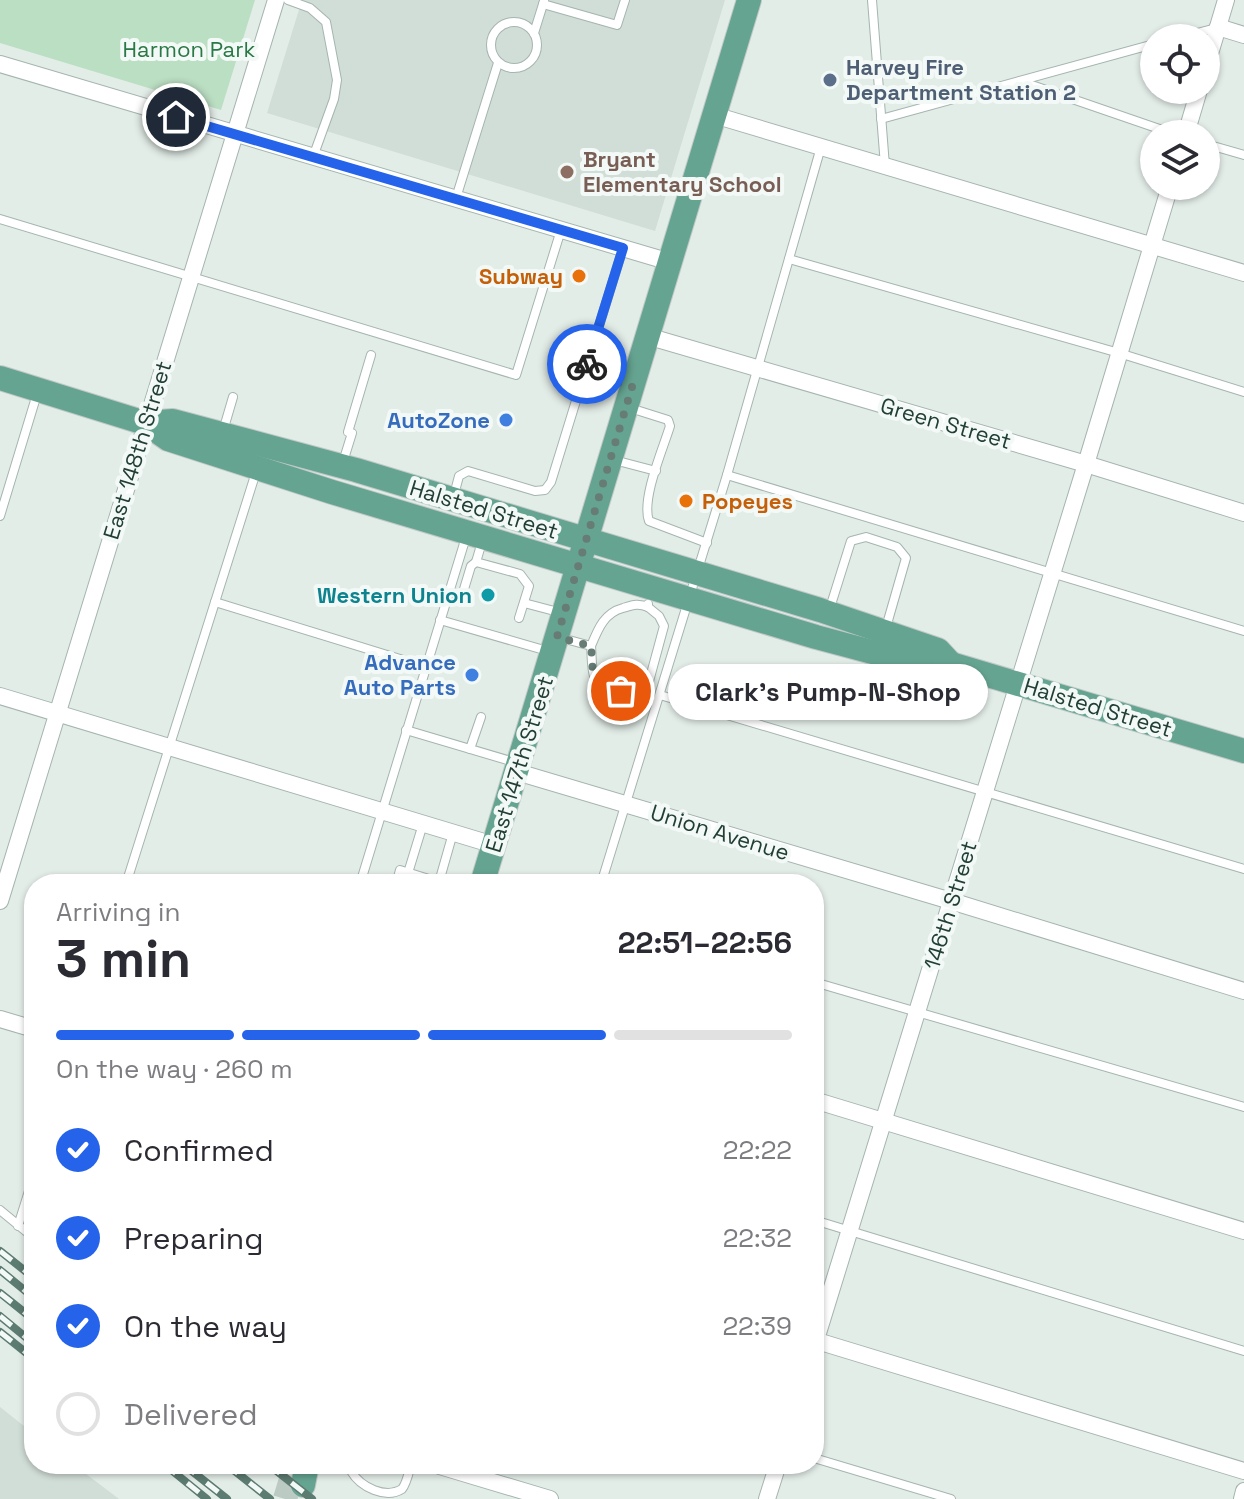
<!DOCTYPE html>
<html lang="en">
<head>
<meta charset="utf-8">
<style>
	body { margin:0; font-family:"Space Grotesk",sans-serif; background:#f7f7f7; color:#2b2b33; height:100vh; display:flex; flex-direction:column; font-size:30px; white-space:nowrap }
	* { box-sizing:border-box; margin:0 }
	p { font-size:26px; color:#7c7c81 }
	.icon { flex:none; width:44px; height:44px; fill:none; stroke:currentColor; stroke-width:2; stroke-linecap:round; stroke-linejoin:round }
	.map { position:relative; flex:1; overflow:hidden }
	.details { position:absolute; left:24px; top:874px; width:800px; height:600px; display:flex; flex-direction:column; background:#fff; border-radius:32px; box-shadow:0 2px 6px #0004 }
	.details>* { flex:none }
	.controls { position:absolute; left:1140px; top:24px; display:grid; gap:16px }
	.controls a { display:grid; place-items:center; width:80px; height:80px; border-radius:50%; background:#fff; box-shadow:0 2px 6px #0004; font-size:40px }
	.pin { position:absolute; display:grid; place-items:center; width:68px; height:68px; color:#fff; margin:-34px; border:4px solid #fff; border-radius:50%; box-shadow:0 2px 8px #0007 }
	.courier { position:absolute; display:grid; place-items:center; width:80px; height:80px; margin:-40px; border:6px solid #2563eb; border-radius:50%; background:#fff; color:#222; box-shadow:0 2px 10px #0007 }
	.bubble { position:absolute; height:56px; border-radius:28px; background:#fff; box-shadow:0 2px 6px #0004; font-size:26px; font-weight:800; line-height:56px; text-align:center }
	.headline em { font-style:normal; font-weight:800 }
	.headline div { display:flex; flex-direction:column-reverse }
	.headline { display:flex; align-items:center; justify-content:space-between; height:136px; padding:0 32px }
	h1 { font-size:52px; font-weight:800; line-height:60px }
	.bar { display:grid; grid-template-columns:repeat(4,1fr); gap:12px 8px; align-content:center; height:96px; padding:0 32px }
	.bar i { height:10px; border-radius:6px; background:#e1e1e2 }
	.bar .active { background:#2563eb }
	.bar p { grid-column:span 4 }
	ol { padding:0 32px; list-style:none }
	li { display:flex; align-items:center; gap:24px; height:88px }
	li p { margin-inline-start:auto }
	li .icon { padding:8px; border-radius:50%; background:#2563eb; color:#fff; stroke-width:4 }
	li:last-child { color:#7c7c81 }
	li i { width:44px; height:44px; border:4px solid #e1e1e2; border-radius:50% }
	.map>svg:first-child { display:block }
	.built { fill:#d1ddd7 }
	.green { fill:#bbdfc3 }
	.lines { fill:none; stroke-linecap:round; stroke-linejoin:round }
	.primary-tunnel { stroke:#bccac4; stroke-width:24; stroke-dasharray:24 12; stroke-linecap:butt }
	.service-casing { stroke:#a5b5af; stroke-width:10 }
	.minor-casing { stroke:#a5b5af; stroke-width:18 }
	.primary-casing { stroke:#c1c9c7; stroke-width:26 }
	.service { stroke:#fff; stroke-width:8 }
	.minor { stroke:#fff; stroke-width:16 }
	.primary { stroke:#66a492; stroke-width:24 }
	.rail-casing { stroke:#5c7b71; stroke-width:8 }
	.rail { stroke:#f3f9f6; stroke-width:5; stroke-dasharray:15; stroke-linecap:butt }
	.done { stroke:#667c74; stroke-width:8; stroke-dasharray:0 14.4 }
	.route { stroke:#2563eb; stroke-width:10 }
	.service-dot { fill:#5c6f8a; stroke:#f3f9f6; stroke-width:3 }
	.education-dot { fill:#8d6e63; stroke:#f3f9f6; stroke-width:3 }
	.food-dot { fill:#e8710a; stroke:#f3f9f6; stroke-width:3 }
	.shop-dot { fill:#3f7fe0; stroke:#f3f9f6; stroke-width:3 }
	.culture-dot { fill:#0f9aa8; stroke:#f3f9f6; stroke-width:3 }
	.labels { text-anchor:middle; stroke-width:8; stroke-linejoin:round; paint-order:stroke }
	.park-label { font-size:22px; fill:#2a7846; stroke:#f3f9f6 }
	.service-label { font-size:22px; font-weight:bold; fill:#4e5e75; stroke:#f3f9f6; text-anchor:start }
	.education-label { font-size:22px; font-weight:bold; fill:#785e54; stroke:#f3f9f6; text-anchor:start }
	.food-label { font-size:22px; font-weight:bold; fill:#c56008; stroke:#f3f9f6; text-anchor:end }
	.shop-label { font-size:22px; font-weight:bold; fill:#366cbe; stroke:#f3f9f6; text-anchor:end }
	.street-label { font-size:22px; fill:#223f36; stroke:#f3f9f6 }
	.culture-label { font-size:22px; font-weight:bold; fill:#0d838f; stroke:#f3f9f6; text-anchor:end }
</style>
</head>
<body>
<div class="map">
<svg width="1244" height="1499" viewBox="0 0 1244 1499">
	<rect width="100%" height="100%" fill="#e3ede8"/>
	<!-- built -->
	<g class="built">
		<path d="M302 0H725L655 231 267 113Z"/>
		<path d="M0 1407 34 1434V1464H73L119 1499H0Z"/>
	</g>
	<!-- green -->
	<path class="green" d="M0 0H255L221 110 0 43Z"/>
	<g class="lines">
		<!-- primary-tunnel -->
		<path class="primary-tunnel" d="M285 1499 292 1476"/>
		<defs>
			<g id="service">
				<path d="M288 0 310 8 326 22 337 80 334 99 313 157"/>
				<path d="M872 0 885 166"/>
				<path d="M543 4 617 25 625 0"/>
				<circle cx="514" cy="45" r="23"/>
				<path d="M534 33 544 1"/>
				<path d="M1178 38 1216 28"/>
				<path d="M1020 81 1174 134"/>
				<path d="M881 119 1154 44"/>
				<path d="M1206 144 1244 155"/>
				<path d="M456 198 498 63"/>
				<path d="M0 219 516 375 561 230"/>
				<path d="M789 259 1119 353 1244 392"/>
				<path d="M585 372 631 386"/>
				<path d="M630 408 668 420 670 426C663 449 641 499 649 521L707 543"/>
				<path d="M223 431 233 397"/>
				<path d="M614 460 656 471"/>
				<path d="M343 462 352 433 348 432 371 355"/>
				<path d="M727 475 1244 631"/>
				<path d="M454 495 459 476 468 471 535 491 545 490 551 482 623 248"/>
				<path d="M0 516 37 394"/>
				<path d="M482 542 476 562 520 574 529 586 519 618"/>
				<path d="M461 599 471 566 476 562"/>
				<path d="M215 602 426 667"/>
				<path d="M524 603 562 613"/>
				<path d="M829 611 851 541 866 537 897 547 906 558 885 631"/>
				<path d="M440 620 551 652"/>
				<path d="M558 637 591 646C592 656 591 670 595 679 599 688 629 695 638 693 643 692 645 689 648 685L664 626 659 616 648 607"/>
				<path d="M591 646C598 629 604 613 623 608 633 605 638 603 648 607V604"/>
				<path d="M660 695 1244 869"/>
				<path d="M406 730 514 762"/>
				<path d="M470 749 481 717"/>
				<path d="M408 873 423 824"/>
				<path d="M439 882 453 833"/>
				<path d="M126 884 257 469"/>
				<path d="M360 884 466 537"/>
				<path d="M396 884 400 870 445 884"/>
				<path d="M601 884 727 475 821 147"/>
				<path d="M814 982 1244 1107"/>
				<path d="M0 1210 34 1238"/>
				<path d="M814 1220 1244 1351"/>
				<path d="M18 1226 34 1175"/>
				<path d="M814 1458 951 1499"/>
				<path d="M353 1464 351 1471C361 1488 386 1499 402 1489 407 1483 409 1471 411 1464"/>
			</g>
			<g id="minor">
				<path d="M1218 27 1244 35"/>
				<path d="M0 64 670 262"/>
				<path d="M1206 67 1226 0"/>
				<path d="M714 115 1244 273"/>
				<path d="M1186 134 1199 90"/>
				<path d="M647 336 1086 464 1244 513"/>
				<path d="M0 696 494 845"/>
				<path d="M517 772 951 901 1244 991"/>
				<path d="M0 901 276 0"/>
				<path d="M0 1019 34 1029"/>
				<path d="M814 1100 1244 1231"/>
				<path d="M814 1340 1244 1471"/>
				<path d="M814 1346 1086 464 1170 186"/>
				<path d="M433 1464 550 1499"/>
				<path d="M767 1499 778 1464"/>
				<path d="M1242 1499 1244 1491"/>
			</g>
			<g id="primary">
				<path d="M0 378 145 423 168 439 332 492 816 637 932 668 951 664 1244 751"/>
				<path d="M145 423 173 421 356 470 820 610 938 650 951 664"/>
				<path d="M482 884 749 0"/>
				<path d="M303 1485 307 1464"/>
			</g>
		</defs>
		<!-- service casing -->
		<use href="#service" class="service-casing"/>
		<!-- minor casing -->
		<use href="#minor" class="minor-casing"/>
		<!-- primary casing -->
		<use href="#primary" class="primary-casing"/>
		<!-- service -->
		<use href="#service" class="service"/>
		<!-- minor -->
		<use href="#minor" class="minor"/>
		<!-- primary -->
		<use href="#primary" class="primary"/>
		<defs>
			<g id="rail">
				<path d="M0 1251 34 1278"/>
				<path d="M0 1270 34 1298"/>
				<path d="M0 1293 34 1320"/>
				<path d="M0 1316 34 1344"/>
				<path d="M0 1332 34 1359"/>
				<path d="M164 1464 207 1499"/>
				<path d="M183 1464 227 1499"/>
				<path d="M226 1464 270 1499"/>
				<path d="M268 1464 312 1499"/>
			</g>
		</defs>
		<!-- rail casing -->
		<use href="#rail" class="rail-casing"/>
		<!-- rail -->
		<use href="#rail" class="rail"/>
	</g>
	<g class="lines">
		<!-- done -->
		<path class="done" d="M587 364 585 372 632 387 557 637 591 646C594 676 588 685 621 691"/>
		<!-- route -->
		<path class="route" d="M176 117 623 248 587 364"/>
	</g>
	<!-- markers -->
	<circle class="service-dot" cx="830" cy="80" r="8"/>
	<circle class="education-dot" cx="567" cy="172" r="8"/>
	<g class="food-dot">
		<circle cx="579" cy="276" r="8"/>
		<circle cx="686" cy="501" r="8"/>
	</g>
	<g class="shop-dot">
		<circle cx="506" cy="420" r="8"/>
		<circle cx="472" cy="675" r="8"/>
	</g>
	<circle class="culture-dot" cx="488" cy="595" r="8"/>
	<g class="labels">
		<!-- park labels -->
		<g class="park-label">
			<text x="189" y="57">Harmon Park</text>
		</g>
		<!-- service labels -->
		<g class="service-label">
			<text x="846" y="75">Harvey Fire<tspan x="846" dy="25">Department Station 2</tspan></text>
		</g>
		<!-- education labels -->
		<g class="education-label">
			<text x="583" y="167">Bryant<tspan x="583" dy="25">Elementary School</tspan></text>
		</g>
		<!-- food labels -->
		<g class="food-label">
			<text x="563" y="284">Subway</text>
			<text x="702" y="509" text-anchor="start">Popeyes</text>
		</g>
		<!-- shop labels -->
		<g class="shop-label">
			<text x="490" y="428">AutoZone</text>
			<text x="456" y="670">Advance<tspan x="456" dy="25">Auto Parts</tspan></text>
		</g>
		<!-- street labels -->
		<g class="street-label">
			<text transform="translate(946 423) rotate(16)" y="8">Green Street</text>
			<text transform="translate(137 450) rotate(-73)" y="8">East 148th Street</text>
			<text transform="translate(484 509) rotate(17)" y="8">Halsted Street</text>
			<text transform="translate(1098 707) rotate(17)" y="8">Halsted Street</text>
			<text transform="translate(519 764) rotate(-73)" y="8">East 147th Street</text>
			<text transform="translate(720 832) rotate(17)" y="8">Union Avenue</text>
			<text transform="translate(950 905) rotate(-73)" y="8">146th Street</text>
		</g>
		<!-- culture labels -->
		<g class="culture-label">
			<text x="472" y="603">Western Union</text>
		</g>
	</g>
</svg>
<div class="controls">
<a><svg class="icon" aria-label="locate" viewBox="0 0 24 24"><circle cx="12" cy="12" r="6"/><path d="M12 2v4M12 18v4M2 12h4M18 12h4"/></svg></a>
<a><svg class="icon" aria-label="layers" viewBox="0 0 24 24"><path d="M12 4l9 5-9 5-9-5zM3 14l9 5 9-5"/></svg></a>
</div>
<div class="pin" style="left:621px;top:691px;background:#ea580c"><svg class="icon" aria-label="bag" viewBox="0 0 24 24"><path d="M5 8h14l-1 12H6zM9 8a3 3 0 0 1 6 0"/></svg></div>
<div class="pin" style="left:176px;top:117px;background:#1f2937"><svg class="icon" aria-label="home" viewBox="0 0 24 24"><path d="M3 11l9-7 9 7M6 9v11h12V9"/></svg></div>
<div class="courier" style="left:587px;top:364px"><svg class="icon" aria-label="bike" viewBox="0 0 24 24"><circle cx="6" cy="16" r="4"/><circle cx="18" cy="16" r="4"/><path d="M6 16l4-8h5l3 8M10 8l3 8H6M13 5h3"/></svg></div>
<div class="bubble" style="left:668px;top:664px;width:320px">Clark's Pump-N-Shop</div>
<section class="details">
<div class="headline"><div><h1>3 min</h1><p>Arriving in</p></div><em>22:51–22:56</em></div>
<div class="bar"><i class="active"></i><i class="active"></i><i class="active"></i><i></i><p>On the way · 260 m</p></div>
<ol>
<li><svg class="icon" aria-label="check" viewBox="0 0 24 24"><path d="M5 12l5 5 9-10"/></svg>Confirmed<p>22:22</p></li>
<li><svg class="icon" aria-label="check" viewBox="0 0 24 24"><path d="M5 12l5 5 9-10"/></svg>Preparing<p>22:32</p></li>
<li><svg class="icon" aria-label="check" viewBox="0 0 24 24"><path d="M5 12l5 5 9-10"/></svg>On the way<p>22:39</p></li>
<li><i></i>Delivered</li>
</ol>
</section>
</div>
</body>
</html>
